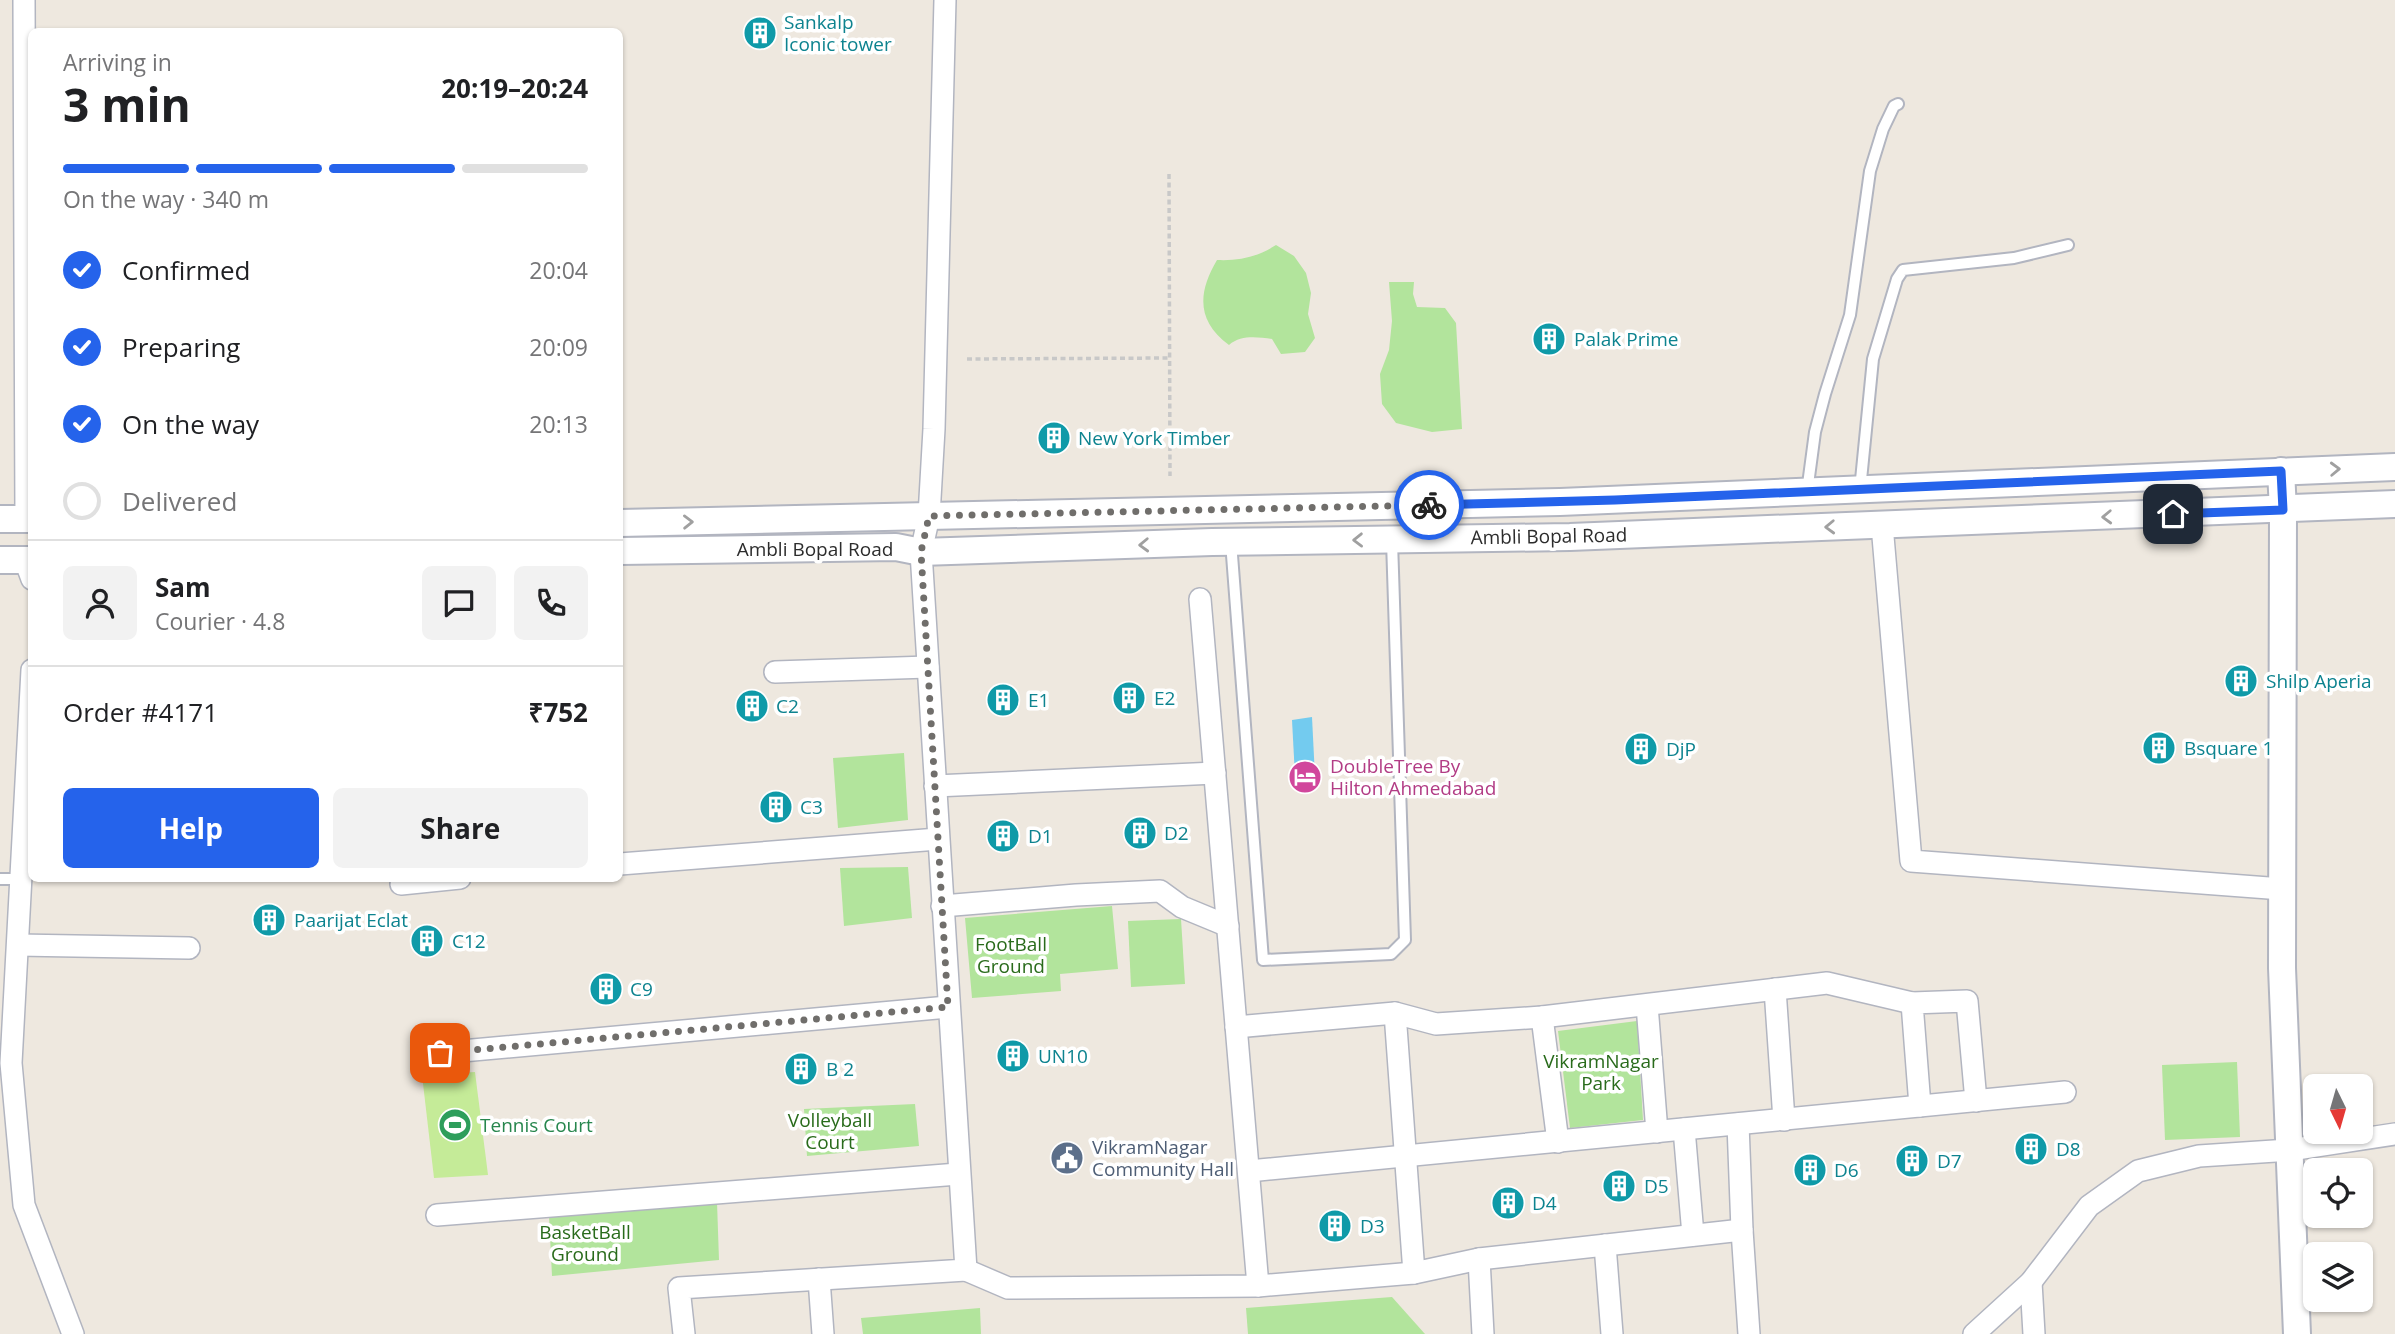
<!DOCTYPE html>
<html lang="en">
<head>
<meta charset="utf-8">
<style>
	body { margin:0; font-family:"Open Sans",sans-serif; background:#f2f2f2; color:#202124; height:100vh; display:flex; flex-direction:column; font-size:26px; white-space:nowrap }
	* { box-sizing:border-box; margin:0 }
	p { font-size:23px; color:#757577 }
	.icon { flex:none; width:38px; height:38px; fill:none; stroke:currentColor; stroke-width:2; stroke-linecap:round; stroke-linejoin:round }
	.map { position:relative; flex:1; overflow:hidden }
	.drawer { position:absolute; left:28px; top:28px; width:595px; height:854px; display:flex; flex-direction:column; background:#fff; border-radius:10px; box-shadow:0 2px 5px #0004 }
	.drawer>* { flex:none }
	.needle { width:46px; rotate:175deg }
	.fabs { position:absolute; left:2303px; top:1074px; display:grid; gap:14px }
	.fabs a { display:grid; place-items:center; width:70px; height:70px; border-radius:10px; background:#fff; box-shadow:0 2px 5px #0004; font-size:35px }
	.pin { position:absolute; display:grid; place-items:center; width:60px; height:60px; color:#fff; margin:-30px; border-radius:14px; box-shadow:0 4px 10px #0006 }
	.courier { position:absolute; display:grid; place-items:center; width:70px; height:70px; margin:-35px; border:5px solid #2563eb; border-radius:50%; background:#fff; color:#222; box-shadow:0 2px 9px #0007 }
	.headline em { font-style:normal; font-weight:700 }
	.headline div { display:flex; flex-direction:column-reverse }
	.headline { display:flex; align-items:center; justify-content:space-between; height:119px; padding:0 35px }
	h1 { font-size:46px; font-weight:700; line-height:52px }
	.bar { display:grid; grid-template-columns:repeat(4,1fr); gap:10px 7px; align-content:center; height:84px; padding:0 35px }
	.bar i { height:9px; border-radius:5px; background:#e0e0e0 }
	.bar .current { background:#2563eb }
	.bar p { grid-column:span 4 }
	.line { display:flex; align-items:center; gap:18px; padding:0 35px; border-top:2px solid #e0e0e0 }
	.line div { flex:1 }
	.round { display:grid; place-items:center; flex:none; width:74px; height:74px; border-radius:10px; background:#f2f2f2 }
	ol { padding:0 35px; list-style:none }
	li { display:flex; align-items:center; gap:21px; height:77px }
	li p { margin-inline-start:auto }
	li .icon { padding:7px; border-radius:50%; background:#2563eb; color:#fff; stroke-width:4 }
	li:last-child { color:#757577 }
	li i { width:38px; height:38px; border:4px solid #e0e0e0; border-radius:50% }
	.primary-button { display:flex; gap:14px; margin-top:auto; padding:14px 35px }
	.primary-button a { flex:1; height:80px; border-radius:10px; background:#2563eb; color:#fff; font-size:28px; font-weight:700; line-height:80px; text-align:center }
	.primary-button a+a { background:#f2f2f2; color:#202124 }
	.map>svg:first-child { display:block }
	.green { fill:#b2e49c }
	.pitch { fill:#c5eb98 }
	.water { fill:#73cbef }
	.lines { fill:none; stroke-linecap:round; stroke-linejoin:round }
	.service-casing { stroke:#b2b5c0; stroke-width:14 }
	.minor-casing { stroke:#b2b5c0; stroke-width:24 }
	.tertiary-casing { stroke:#b2b5c0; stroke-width:30 }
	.path { stroke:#c8c8c8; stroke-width:3.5; stroke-dasharray:5 3.5; stroke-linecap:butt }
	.service { stroke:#fff; stroke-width:10 }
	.minor { stroke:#fff; stroke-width:21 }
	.tertiary { stroke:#fff; stroke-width:26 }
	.oneway { stroke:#a0a0a0 }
	.done { stroke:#706e6b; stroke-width:7; stroke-dasharray:0 12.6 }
	.route { stroke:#2563eb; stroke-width:9 }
	.labels { text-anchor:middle; stroke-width:7; stroke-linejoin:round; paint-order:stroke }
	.culture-label { font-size:19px; fill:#0d838f; stroke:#fff; text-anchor:start }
	.street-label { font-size:19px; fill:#2c2c2c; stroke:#fff }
	.hotel-label { font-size:19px; fill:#b23c85; stroke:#fff; text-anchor:start }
	.park-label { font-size:19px; fill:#296b1b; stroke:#fff }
	.leisure-label { font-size:19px; fill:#27864d; stroke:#fff; text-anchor:start }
	.service-label { font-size:19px; fill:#4e5e75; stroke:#fff; text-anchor:start }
</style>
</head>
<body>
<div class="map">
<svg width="2395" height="1334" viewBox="0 0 2395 1334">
	<rect width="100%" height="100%" fill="#eee8df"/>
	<!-- green -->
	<g class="green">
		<path d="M1276 245 1294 256 1306 273 1311 293 1308 314 1315 338 1305 352 1281 354 1272 339C1256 337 1241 335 1229 345 1196 321 1198 292 1217 260 1239 261 1257 257 1276 245Z"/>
		<path d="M1389 282H1414L1413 294 1417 307 1445 308 1456 323 1462 429 1432 432 1396 423 1382 404 1380 374 1389 350 1392 321Z"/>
		<path d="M904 753 908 820 838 828 833 758Z"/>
		<path d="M908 867 912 918 844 926 840 868Z"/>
		<path d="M1112 906 1118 969 1060 974 1061 991 972 998 965 918Z"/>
		<path d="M1181 919 1185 984 1131 987 1128 921Z"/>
		<path d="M1637 1021 1643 1120 1570 1128 1558 1031Z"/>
		<path d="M2237 1062 2240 1137 2165 1140 2162 1065Z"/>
		<path d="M915 1104 919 1146 807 1156 804 1109Z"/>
		<path d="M717 1202 719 1260 552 1276 549 1216Z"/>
		<path d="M1392 1297 1425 1334H1248L1246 1308Z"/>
		<path d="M980 1308 981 1334H863L861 1318Z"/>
	</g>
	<!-- pitch -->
	<path class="pitch" d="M475 1072 488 1175 434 1178 422 1075Z"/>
	<!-- water -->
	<path class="water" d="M1312 717 1315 777 1295 776 1292 720Z"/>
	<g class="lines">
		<defs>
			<g id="service">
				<path d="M1860 490 1873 359 1897 279 1903 270 2014 258 2068 245"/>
				<path d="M1807 492 1815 432 1825 394 1850 315 1870 171 1883 129 1894 106 1898 104"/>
				<path d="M1231 542 1263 960 1391 954 1405 940 1392 541"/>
				<path d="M0 879H22"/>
			</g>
			<g id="minor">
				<path d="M24 0 26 519"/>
				<path d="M1882 525 1911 861 2282 889"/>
				<path d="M25 560 32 579"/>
				<path d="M1200 599 1258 1286"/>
				<path d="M32 670 11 1063 24 1205 73 1334"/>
				<path d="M775 672 928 667"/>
				<path d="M935 786 1215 773"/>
				<path d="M620 864 938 839"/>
				<path d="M401 884 460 878"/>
				<path d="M942 906 1076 895 1160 891 1182 907 1228 926"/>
				<path d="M18 945 189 948"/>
				<path d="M1775 989 1784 1120"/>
				<path d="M1647 1005 1657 1132"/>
				<path d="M1395 1013 1414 1273 1479 1259 1742 1230"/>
				<path d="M1542 1017 1558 1142"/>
				<path d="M1236 1027 1395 1013 1436 1024 1542 1017 1827 983 1912 1003"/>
				<path d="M440 1053 948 1007"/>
				<path d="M1920 1106 1912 1003 1967 1001 1976 1101"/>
				<path d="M1738 1124 1742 1230 1749 1334"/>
				<path d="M1684 1129 1693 1235"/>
				<path d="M1249 1171 2065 1092"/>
				<path d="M437 1215 958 1174"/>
				<path d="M1605 1245 1612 1334"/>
				<path d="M1479 1259 1483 1334"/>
				<path d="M966 1270 1008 1288 1258 1286 1414 1273"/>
				<path d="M819 1279 823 1334"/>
				<path d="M2031 1282 2034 1334"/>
				<path d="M684 1334 679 1288 966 1270 921 552 929 516 934 429 945 0"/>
				<path d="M1974 1334 2031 1282 2089 1206 2138 1171 2199 1156 2290 1150 2395 1134"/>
			</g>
			<g id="tertiary">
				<path d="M2281 471 2283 510 2282 968 2297 1334"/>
				<path d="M0 519H32"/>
				<path d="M620 523 1560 502 2395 467"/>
				<path d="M620 551 896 547 921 552 1212 542 1570 537 2395 504"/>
				<path d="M0 560H32"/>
			</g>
		</defs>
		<!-- service casing -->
		<use href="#service" class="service-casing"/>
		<!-- minor casing -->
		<use href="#minor" class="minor-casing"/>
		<!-- tertiary casing -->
		<use href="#tertiary" class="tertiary-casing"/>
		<!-- path -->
		<g class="path">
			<path d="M1169 174 1170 476"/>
			<path d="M967 359 1170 358"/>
		</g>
		<!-- service -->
		<use href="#service" class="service"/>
		<!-- minor -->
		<use href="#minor" class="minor"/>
		<!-- tertiary -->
		<use href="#tertiary" class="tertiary"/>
	</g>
	<!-- one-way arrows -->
	<defs><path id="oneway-chevron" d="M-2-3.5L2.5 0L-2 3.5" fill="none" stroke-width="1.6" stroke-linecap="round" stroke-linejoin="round" transform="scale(1.75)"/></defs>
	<g class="oneway">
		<use href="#oneway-chevron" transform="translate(2335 469) rotate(-2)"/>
		<use href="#oneway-chevron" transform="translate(2107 517) rotate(178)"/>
		<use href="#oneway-chevron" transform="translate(688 522) rotate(-1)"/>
		<use href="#oneway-chevron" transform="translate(1830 527) rotate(178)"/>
		<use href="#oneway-chevron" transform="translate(1358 540) rotate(179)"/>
		<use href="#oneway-chevron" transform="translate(1144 545) rotate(178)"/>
	</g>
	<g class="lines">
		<!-- done -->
		<path class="done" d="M440 1053 948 1007 921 552 929 516 1429 505"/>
		<!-- route -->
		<path class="route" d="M1429 505 1615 500 2281 471 2283 510 2173 514"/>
	</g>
	<!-- icons -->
	<defs>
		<symbol id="building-disc" viewBox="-11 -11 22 22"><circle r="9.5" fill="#0f9aa8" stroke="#fff"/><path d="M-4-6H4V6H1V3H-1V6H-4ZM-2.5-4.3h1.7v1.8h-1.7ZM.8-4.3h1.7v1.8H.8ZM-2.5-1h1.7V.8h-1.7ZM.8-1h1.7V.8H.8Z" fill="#fff"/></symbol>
		<symbol id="hotel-disc" viewBox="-11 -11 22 22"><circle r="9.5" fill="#d1479c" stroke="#fff"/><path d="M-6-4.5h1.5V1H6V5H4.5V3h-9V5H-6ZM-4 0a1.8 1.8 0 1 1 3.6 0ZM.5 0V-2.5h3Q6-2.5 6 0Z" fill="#fff"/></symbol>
		<symbol id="stadium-disc" viewBox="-11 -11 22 22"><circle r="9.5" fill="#2e9e5b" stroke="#fff"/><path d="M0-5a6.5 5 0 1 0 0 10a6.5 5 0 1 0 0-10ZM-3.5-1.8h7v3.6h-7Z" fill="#fff"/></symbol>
		<symbol id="civic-disc" viewBox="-11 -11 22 22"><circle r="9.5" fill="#5c6f8a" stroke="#fff"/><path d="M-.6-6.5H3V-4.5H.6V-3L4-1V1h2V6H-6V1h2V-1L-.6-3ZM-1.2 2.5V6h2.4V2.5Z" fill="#fff"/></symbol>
	</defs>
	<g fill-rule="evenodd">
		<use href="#building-disc" x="741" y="14" width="38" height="38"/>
		<use href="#building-disc" x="1530" y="320" width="38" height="38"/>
		<use href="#building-disc" x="1035" y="419" width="38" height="38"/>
		<use href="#building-disc" x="2222" y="662" width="38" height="38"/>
		<use href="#building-disc" x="1110" y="679" width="38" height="38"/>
		<use href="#building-disc" x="984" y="681" width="38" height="38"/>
		<use href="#building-disc" x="733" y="687" width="38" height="38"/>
		<use href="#building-disc" x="2140" y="729" width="38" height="38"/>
		<use href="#building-disc" x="1622" y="730" width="38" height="38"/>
		<use href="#hotel-disc" x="1286" y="758" width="38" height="38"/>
		<use href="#building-disc" x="757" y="788" width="38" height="38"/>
		<use href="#building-disc" x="1121" y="814" width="38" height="38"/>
		<use href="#building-disc" x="984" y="817" width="38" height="38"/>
		<use href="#building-disc" x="250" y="901" width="38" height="38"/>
		<use href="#building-disc" x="408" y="922" width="38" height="38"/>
		<use href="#building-disc" x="587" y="970" width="38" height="38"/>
		<use href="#building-disc" x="994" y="1037" width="38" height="38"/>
		<use href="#building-disc" x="782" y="1050" width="38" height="38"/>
		<use href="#stadium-disc" x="436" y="1106" width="38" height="38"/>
		<use href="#building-disc" x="2012" y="1130" width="38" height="38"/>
		<use href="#civic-disc" x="1048" y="1139" width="38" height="38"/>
		<use href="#building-disc" x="1893" y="1142" width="38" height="38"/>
		<use href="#building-disc" x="1791" y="1151" width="38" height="38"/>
		<use href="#building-disc" x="1600" y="1167" width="38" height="38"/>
		<use href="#building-disc" x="1489" y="1184" width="38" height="38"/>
		<use href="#building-disc" x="1316" y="1207" width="38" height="38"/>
	</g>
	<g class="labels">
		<!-- culture labels -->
		<g class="culture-label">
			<text x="784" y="29">Sankalp<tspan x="784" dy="22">Iconic tower</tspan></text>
			<text x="1574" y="346">Palak Prime</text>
			<text x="1078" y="445">New York Timber</text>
			<text x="2266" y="688">Shilp Aperia</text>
			<text x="1154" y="705">E2</text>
			<text x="1028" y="707">E1</text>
			<text x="776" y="713">C2</text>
			<text x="2184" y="755">Bsquare 1</text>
			<text x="1666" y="756">DjP</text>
			<text x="800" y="814">C3</text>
			<text x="1164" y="840">D2</text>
			<text x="1028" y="843">D1</text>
			<text x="294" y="927">Paarijat Eclat</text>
			<text x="452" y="948">C12</text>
			<text x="630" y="996">C9</text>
			<text x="1038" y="1063">UN10</text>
			<text x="826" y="1076">B 2</text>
			<text x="2056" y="1156">D8</text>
			<text x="1937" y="1168">D7</text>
			<text x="1834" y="1177">D6</text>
			<text x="1644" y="1193">D5</text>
			<text x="1532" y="1210">D4</text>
			<text x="1360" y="1233">D3</text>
		</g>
		<!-- street labels -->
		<g class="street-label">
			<text transform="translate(1549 536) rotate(-1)" y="7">Ambli Bopal Road</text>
			<text x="815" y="556">Ambli Bopal Road</text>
		</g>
		<!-- hotel labels -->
		<g class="hotel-label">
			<text x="1330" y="773">DoubleTree By<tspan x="1330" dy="22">Hilton Ahmedabad</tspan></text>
		</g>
		<!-- park labels -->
		<g class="park-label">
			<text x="1011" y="951">FootBall<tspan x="1011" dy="22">Ground</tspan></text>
			<text x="1601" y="1068">VikramNagar<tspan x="1601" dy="22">Park</tspan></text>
			<text x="830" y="1127">Volleyball<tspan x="830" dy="22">Court</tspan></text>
			<text x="585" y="1239">BasketBall<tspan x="585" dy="22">Ground</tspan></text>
		</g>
		<!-- leisure labels -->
		<g class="leisure-label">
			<text x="480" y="1132">Tennis Court</text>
		</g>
		<!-- service labels -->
		<g class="service-label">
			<text x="1092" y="1154">VikramNagar<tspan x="1092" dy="22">Community Hall</tspan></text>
		</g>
	</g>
</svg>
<div class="fabs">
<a><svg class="needle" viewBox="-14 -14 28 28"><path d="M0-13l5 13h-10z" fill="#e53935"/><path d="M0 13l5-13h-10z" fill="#757577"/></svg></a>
<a><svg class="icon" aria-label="locate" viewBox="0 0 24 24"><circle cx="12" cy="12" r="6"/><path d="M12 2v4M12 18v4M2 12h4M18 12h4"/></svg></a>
<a><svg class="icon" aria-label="layers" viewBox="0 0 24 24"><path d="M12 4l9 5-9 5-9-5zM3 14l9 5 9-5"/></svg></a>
</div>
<div class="pin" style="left:440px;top:1053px;background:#ea580c"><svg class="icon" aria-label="bag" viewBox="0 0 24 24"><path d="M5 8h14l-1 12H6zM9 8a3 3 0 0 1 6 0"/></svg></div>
<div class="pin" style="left:2173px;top:514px;background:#1f2937"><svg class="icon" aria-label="home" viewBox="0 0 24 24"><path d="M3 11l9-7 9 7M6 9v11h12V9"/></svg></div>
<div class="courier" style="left:1429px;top:505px"><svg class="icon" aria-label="bike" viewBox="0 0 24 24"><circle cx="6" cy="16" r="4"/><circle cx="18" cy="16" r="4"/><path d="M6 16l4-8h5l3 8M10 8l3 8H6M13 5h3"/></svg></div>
<section class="drawer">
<div class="headline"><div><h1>3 min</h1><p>Arriving in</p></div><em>20:19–20:24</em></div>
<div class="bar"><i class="current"></i><i class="current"></i><i class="current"></i><i></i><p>On the way · 340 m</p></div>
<ol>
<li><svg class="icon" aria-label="check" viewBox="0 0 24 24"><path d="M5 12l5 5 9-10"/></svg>Confirmed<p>20:04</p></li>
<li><svg class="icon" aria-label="check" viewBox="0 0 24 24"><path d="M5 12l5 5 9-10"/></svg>Preparing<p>20:09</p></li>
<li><svg class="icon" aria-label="check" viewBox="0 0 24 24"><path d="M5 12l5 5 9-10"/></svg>On the way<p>20:13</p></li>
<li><i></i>Delivered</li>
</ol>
<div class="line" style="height:126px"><a class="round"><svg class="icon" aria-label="person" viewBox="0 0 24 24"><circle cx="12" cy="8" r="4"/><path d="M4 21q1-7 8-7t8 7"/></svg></a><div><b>Sam</b><p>Courier · 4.8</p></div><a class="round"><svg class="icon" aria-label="chat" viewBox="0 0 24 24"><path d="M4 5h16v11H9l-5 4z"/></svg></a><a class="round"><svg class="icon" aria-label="phone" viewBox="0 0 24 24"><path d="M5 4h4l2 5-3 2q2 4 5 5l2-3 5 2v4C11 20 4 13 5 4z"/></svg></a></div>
<div class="line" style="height:91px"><div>Order #4171</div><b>₹752</b></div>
<div class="primary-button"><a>Help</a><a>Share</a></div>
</section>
</div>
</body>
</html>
